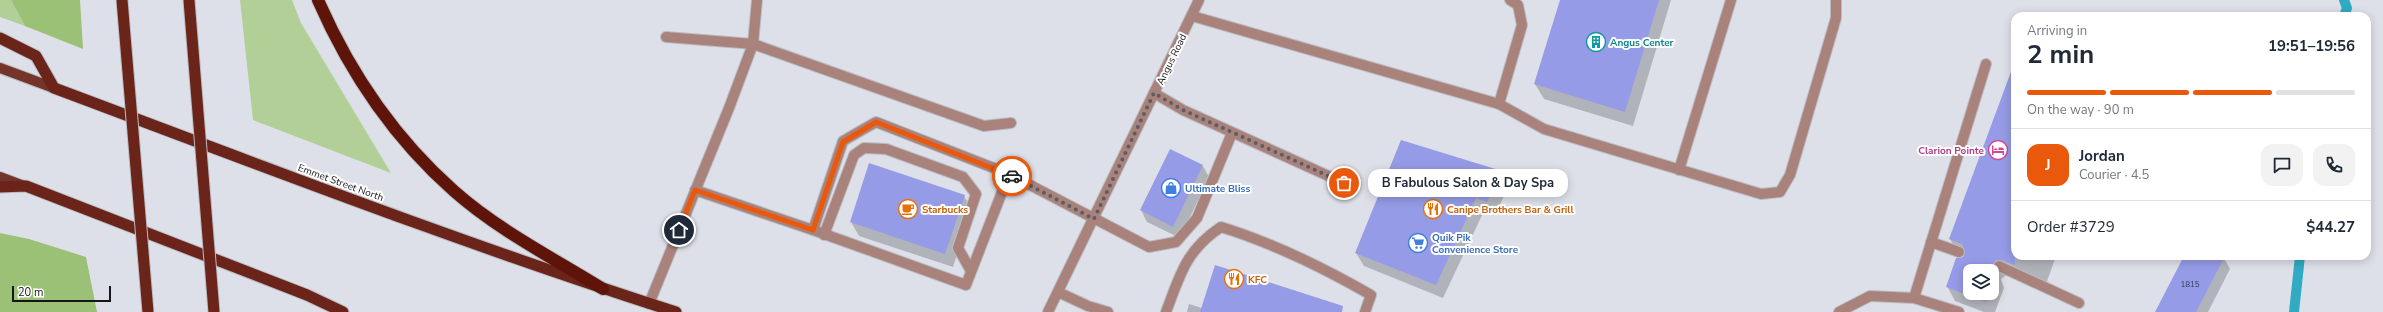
<!DOCTYPE html>
<html lang="en">
<head>
<meta charset="utf-8">
<style>
	body { margin:0; font-family:"Nunito Sans",sans-serif; background:#f2f2f3; color:#1f2937; height:100vh; display:flex; flex-direction:column; font-size:15px; white-space:nowrap }
	* { box-sizing:border-box; margin:0 }
	p { font-size:13px; color:#747a83 }
	.icon { flex:none; width:22px; height:22px; fill:none; stroke:currentColor; stroke-width:2; stroke-linecap:round; stroke-linejoin:round }
	.map { position:relative; flex:1; overflow:hidden }
	.sheet { position:absolute; left:2011px; top:12px; width:360px; height:248px; display:flex; flex-direction:column; background:#fff; border-radius:12px; box-shadow:0 2px 10px #0003 }
	.sheet>* { flex:none }
	.buttons { position:absolute; left:1963px; top:264px; display:grid; gap:8px }
	.buttons a { display:grid; place-items:center; width:36px; height:36px; border-radius:8px; background:#fff; box-shadow:0 2px 10px #0003; font-size:20px }
	.scale { position:absolute; left:12px; bottom:10px; width:99px; box-sizing:border-box; padding-left:4px; border:2px solid #161619; border-top:0; font-size:11px; line-height:14px; white-space:nowrap; color:#161619; -webkit-text-stroke:3px #fff; paint-order:stroke }
	.pin { position:absolute; display:grid; place-items:center; width:34px; height:34px; color:#fff; margin:-17px; border:2px solid #fff; border-radius:50%; box-shadow:0 1px 4px #0007 }
	.courier { position:absolute; display:grid; place-items:center; width:40px; height:40px; margin:-20px; border:3px solid #ea580c; border-radius:50%; background:#fff; color:#222; box-shadow:0 1px 5px #0007 }
	.bubble { position:absolute; height:28px; border-radius:12px; background:#fff; box-shadow:0 2px 10px #0003; font-size:13px; font-weight:700; line-height:28px; text-align:center }
	.summary em { font-style:normal; font-weight:700 }
	.summary div { display:flex; flex-direction:column-reverse }
	.summary { display:flex; align-items:center; justify-content:space-between; height:68px; padding:0 16px }
	h1 { font-size:26px; font-weight:700; line-height:30px }
	.bar { display:grid; grid-template-columns:repeat(4,1fr); gap:6px 4px; align-content:center; height:48px; padding:0 16px }
	.bar i { height:5px; border-radius:3px; background:#e0e1e3 }
	.bar .on { background:#ea580c }
	.bar p { grid-column:span 4 }
	.line { display:flex; align-items:center; gap:10px; padding:0 16px; border-top:1px solid #e0e1e3 }
	.line div { flex:1 }
	.round { display:grid; place-items:center; flex:none; width:42px; height:42px; border-radius:12px; background:#f2f2f3 }
	.map>svg:first-child { display:block }
	.green { fill:#b2cf97 }
	.forest { fill:#9ac176 }
	.shadow { fill:#0003; fill-rule:evenodd }
	.lines { fill:none; stroke-linecap:round; stroke-linejoin:round }
	.stream { stroke:#30abc3; stroke-width:10 }
	.building { fill:#959be6 }
	.service-casing { stroke:#babcc4; stroke-width:12 }
	.minor-casing { stroke:#babcc4; stroke-width:12 }
	.primary-casing { stroke:#babcc4; stroke-width:12 }
	.trunk-casing { stroke:#babcc4; stroke-width:13 }
	.motorway-casing { stroke:#babcc4; stroke-width:14 }
	.service { stroke:#a9837b; stroke-width:10 }
	.minor { stroke:#a9837b; stroke-width:10 }
	.primary { stroke:#743429; stroke-width:10 }
	.trunk { stroke:#6a2419; stroke-width:11 }
	.motorway { stroke:#5f1409; stroke-width:12 }
	.trunk-bridge-casing { stroke:#babcc4; stroke-width:13; stroke-linecap:butt }
	.trunk-bridge { stroke:#6a2419; stroke-width:11 }
	.done { stroke:#5c5d62; stroke-width:4; stroke-dasharray:0 7.2 }
	.route { stroke:#ea580c; stroke-width:5 }
	.labels { text-anchor:middle; stroke-width:4; stroke-linejoin:round; paint-order:stroke }
	.number-label { font-size:8px; fill:#36374c }
	.culture-label { font-size:10px; font-weight:bold; fill:#0d838f; stroke:#fff; text-anchor:start }
	.street-label { font-size:10px; fill:#161619; stroke:#fff }
	.hotel-label { font-size:10px; font-weight:bold; fill:#b23c85; stroke:#fff; text-anchor:end }
	.shop-label { font-size:10px; font-weight:bold; fill:#366cbe; stroke:#fff; text-anchor:start }
	.food-label { font-size:10px; font-weight:bold; fill:#c56008; stroke:#fff; text-anchor:start }
</style>
</head>
<body>
<div class="map">
<svg width="2383" height="312" viewBox="0 0 2383 312">
	<rect width="100%" height="100%" fill="#dee0e9"/>
	<!-- green -->
	<g class="green">
		<path d="M0 0H11L25 26 0 17Z"/>
		<path d="M240 0H292L301 23 391 173 253 120Z"/>
	</g>
	<!-- forest -->
	<g class="forest">
		<path d="M11 0H80L83 49 25 26Z"/>
		<path d="M0 233 29 239 86 257 97 312H0Z"/>
	</g>
	<!-- shadow -->
	<g class="shadow">
		<path d="M1561 0H1671L1633 126 1544 99 1535 84Z"/>
		<path d="M2015 64V256H2056L2045 287 2008 274 2001 279 2004 288 1995 312H1984L1955 301 1947 286 1964 256 1958 254 1950 239ZM1970 271H1992V293H1970Z"/>
		<path d="M1203 166 1209 177 1180 238 1147 222 1141 210Z"/>
		<path d="M1501 172 1509 185 1495 215 1484 211 1443 298 1364 266 1356 253Z"/>
		<path d="M964 196 972 210 953 267 859 236 851 222Z"/>
		<path d="M2185 256H2220L2224 258 2230 269 2208 312H2156Z"/>
		<path d="M1189 304 1202 308 1306 312H1187Z"/>
	</g>
	<g class="lines">
		<!-- stream -->
		<g class="stream">
			<path d="M2344 16 2347 8 2344 0"/>
			<path d="M2294 312 2300 256"/>
		</g>
	</g>
	<!-- building -->
	<g class="building">
		<path d="M1560 0H1659L1625 112 1534 84Z"/>
		<path d="M2012 69H2015V265L2001 260 1995 261 1993 267 1997 272 1992 285V271H1970V293H1989L1986 302 1946 287 1956 258 1963 257 1965 251 1962 244 1949 239Z"/>
		<path d="M1401 140 1502 171 1487 202 1476 198 1436 285 1355 253Z"/>
		<path d="M1170 149 1203 165 1173 227 1140 210Z"/>
		<path d="M869 163 965 195 945 254 850 222Z"/>
		<path d="M2184 256H2225L2196 312H2155Z"/>
		<path d="M1215 265 1343 306 1342 312H1200Z"/>
	</g>
	<g class="lines">
		<defs>
			<g id="service">
				<path d="M1192 16 1499 104 1544 129 1761 194 1780 192 1790 175 1836 18V0"/>
				<path d="M666 37 753 44 984 126 1011 123"/>
				<path d="M1154 93 1183 110 1344 183"/>
				<path d="M1499 104 1522 25 1518 5 1510 0"/>
				<path d="M1679 170 1731 0"/>
				<path d="M1009 174 966 285 813 230 843 141 876 122 1009 174 1149 247 1176 242 1197 218 1232 133"/>
				<path d="M695 190 813 230"/>
				<path d="M824 235 854 155 864 148 886 149 963 177 976 194 958 248 971 271"/>
				<path d="M1931 242 1959 252"/>
				<path d="M1999 266 2079 303"/>
				<path d="M1058 292 1088 306 1108 312"/>
				<path d="M1914 298 1986 64"/>
				<path d="M649 304 729 108 753 44 757 0"/>
				<path d="M1166 312C1180 275 1186 250 1221 227 1273 243 1324 268 1371 295L1365 312"/>
				<path d="M1839 312 1870 296 1914 298 1959 312"/>
			</g>
			<path id="minor" d="M1048 312 1199 0"/>
			<g id="primary">
				<path d="M0 68 54 88"/>
				<path d="M0 177 24 186"/>
			</g>
			<g id="trunk">
				<path d="M0 38 36 56 54 88C260 165 466 245 676 312"/>
				<path d="M0 187 26 186 307 295 343 312"/>
			</g>
			<path id="motorway" d="M318 0C350 73 394 138 454 191 498 230 553 258 603 289"/>
		</defs>
		<!-- service casing -->
		<use href="#service" class="service-casing"/>
		<!-- minor casing -->
		<use href="#minor" class="minor-casing"/>
		<!-- primary casing -->
		<use href="#primary" class="primary-casing"/>
		<!-- trunk casing -->
		<use href="#trunk" class="trunk-casing"/>
		<!-- motorway casing -->
		<use href="#motorway" class="motorway-casing"/>
		<!-- service -->
		<use href="#service" class="service"/>
		<!-- minor -->
		<use href="#minor" class="minor"/>
		<!-- primary -->
		<use href="#primary" class="primary"/>
		<!-- trunk -->
		<use href="#trunk" class="trunk"/>
		<!-- motorway -->
		<use href="#motorway" class="motorway"/>
		<defs>
			<g id="trunk-bridge">
				<path d="M122 0 148 312"/>
				<path d="M189 0 214 312"/>
			</g>
		</defs>
		<!-- trunk-bridge casing -->
		<use href="#trunk-bridge" class="trunk-bridge-casing"/>
		<!-- trunk-bridge -->
		<use href="#trunk-bridge" class="trunk-bridge"/>
	</g>
	<g class="lines">
		<!-- done -->
		<path class="done" d="M1012 176 1094 219 1154 93 1183 110 1344 183"/>
		<!-- route -->
		<path class="route" d="M679 230 695 190 813 230 843 142 876 122 1012 176"/>
	</g>
	<!-- icons -->
	<defs>
		<symbol id="building-ring" viewBox="-11 -11 22 22"><circle r="9.5" fill="#fff" stroke="#0f9aa8" stroke-width="1.5"/><path d="M-4-6H4V6H1V3H-1V6H-4ZM-2.5-4.3h1.7v1.8h-1.7ZM.8-4.3h1.7v1.8H.8ZM-2.5-1h1.7V.8h-1.7ZM.8-1h1.7V.8H.8Z" fill="#0f9aa8"/></symbol>
		<symbol id="hotel-ring" viewBox="-11 -11 22 22"><circle r="9.5" fill="#fff" stroke="#d1479c" stroke-width="1.5"/><path d="M-6-4.5h1.5V1H6V5H4.5V3h-9V5H-6ZM-4 0a1.8 1.8 0 1 1 3.6 0ZM.5 0V-2.5h3Q6-2.5 6 0Z" fill="#d1479c"/></symbol>
		<symbol id="shop-ring" viewBox="-11 -11 22 22"><circle r="9.5" fill="#fff" stroke="#3f7fe0" stroke-width="1.5"/><path d="M-5-2.5h2.3a2.7 3.5 0 0 1 5.4 0H5L5.5 6h-11ZM-1.5-2.5h3a1.5 2.3 0 0 0-3 0Z" fill="#3f7fe0"/></symbol>
		<symbol id="cafe-ring" viewBox="-11 -11 22 22"><circle r="9.5" fill="#fff" stroke="#e8710a" stroke-width="1.5"/><path d="M-5.5-4.5H6V0H3Q3 3.5 0 3.5H-2.5Q-5.5 3.5-5.5 0ZM3-3.2v2h1.7v-2ZM-6 4.5H4V6H-6Z" fill="#e8710a"/></symbol>
		<symbol id="restaurant-ring" viewBox="-11 -11 22 22"><circle r="9.5" fill="#fff" stroke="#e8710a" stroke-width="1.5"/><path d="M-5-6h1v4h1v-4h1v4h1v-4h1v5L-1.5 .5V6h-2V.5L-5-1ZM5-6V6H3V1.5H1.5Q1.5-4 5-6Z" fill="#e8710a"/></symbol>
		<symbol id="supermarket-ring" viewBox="-11 -11 22 22"><circle r="9.5" fill="#fff" stroke="#3f7fe0" stroke-width="1.5"/><path d="M-6-5.5h2.5l.6 2H6L4.5 2H-2.5L-4.4-4H-6ZM-1.5 3.2a1.3 1.3 0 1 0 .1 0ZM3 3.2a1.3 1.3 0 1 0 .1 0Z" fill="#3f7fe0"/></symbol>
	</defs>
	<g fill-rule="evenodd">
		<use href="#building-ring" x="1585" y="31" width="22" height="22"/>
		<use href="#hotel-ring" x="1987" y="139" width="22" height="22"/>
		<use href="#shop-ring" x="1160" y="177" width="22" height="22"/>
		<use href="#cafe-ring" x="897" y="198" width="22" height="22"/>
		<use href="#restaurant-ring" x="1422" y="198" width="22" height="22"/>
		<use href="#supermarket-ring" x="1407" y="232" width="22" height="22"/>
		<use href="#restaurant-ring" x="1223" y="268" width="22" height="22"/>
	</g>
	<g class="labels">
		<!-- number labels -->
		<g class="number-label">
			<text x="2190" y="287">1815</text>
		</g>
		<!-- culture labels -->
		<g class="culture-label">
			<text x="1610" y="46">Angus Center</text>
		</g>
		<!-- street labels -->
		<g class="street-label">
			<text transform="translate(1171 59) rotate(-64)" y="4">Angus Road</text>
			<text transform="translate(341 182) rotate(20)" y="4">Emmet Street North</text>
		</g>
		<!-- hotel labels -->
		<g class="hotel-label">
			<text x="1984" y="154">Clarion Pointe</text>
		</g>
		<!-- shop labels -->
		<g class="shop-label">
			<text x="1185" y="192">Ultimate Bliss</text>
			<text x="1432" y="241">Quik Pik<tspan x="1432" dy="12">Convenience Store</tspan></text>
		</g>
		<!-- food labels -->
		<g class="food-label">
			<text x="922" y="213">Starbucks</text>
			<text x="1447" y="213">Canipe Brothers Bar &amp; Grill</text>
			<text x="1248" y="283">KFC</text>
		</g>
	</g>
</svg>
<div class="buttons">
<a><svg class="icon" aria-label="layers" viewBox="0 0 24 24"><path d="M12 4l9 5-9 5-9-5zM3 14l9 5 9-5"/></svg></a>
</div>
<div class="scale">20 m</div>
<div class="pin" style="left:1344px;top:183px;background:#ea580c"><svg class="icon" aria-label="bag" viewBox="0 0 24 24"><path d="M5 8h14l-1 12H6zM9 8a3 3 0 0 1 6 0"/></svg></div>
<div class="pin" style="left:679px;top:230px;background:#1f2937"><svg class="icon" aria-label="home" viewBox="0 0 24 24"><path d="M3 11l9-7 9 7M6 9v11h12V9"/></svg></div>
<div class="courier" style="left:1012px;top:176px"><svg class="icon" aria-label="car" viewBox="0 0 24 24"><path d="M5 17H2v-5l4-1 3-4h7l3 4 3 1v5h-3M9 17h6M6 11h13"/><circle cx="7" cy="17" r="2"/><circle cx="17" cy="17" r="2"/></svg></div>
<div class="bubble" style="left:1368px;top:169px;width:200px">B Fabulous Salon &amp; Day Spa</div>
<section class="sheet">
<div class="summary"><div><h1>2 min</h1><p>Arriving in</p></div><em>19:51–19:56</em></div>
<div class="bar"><i class="on"></i><i class="on"></i><i class="on"></i><i></i><p>On the way · 90 m</p></div>
<div class="line" style="height:72px"><b class="round" style="background:#ea580c;color:#fff">J</b><div><b>Jordan</b><p>Courier · 4.5</p></div><a class="round"><svg class="icon" aria-label="chat" viewBox="0 0 24 24"><path d="M4 5h16v11H9l-5 4z"/></svg></a><a class="round"><svg class="icon" aria-label="phone" viewBox="0 0 24 24"><path d="M5 4h4l2 5-3 2q2 4 5 5l2-3 5 2v4C11 20 4 13 5 4z"/></svg></a></div>
<div class="line" style="height:52px"><div>Order #3729</div><b>$44.27</b></div>
</section>
</div>
</body>
</html>
